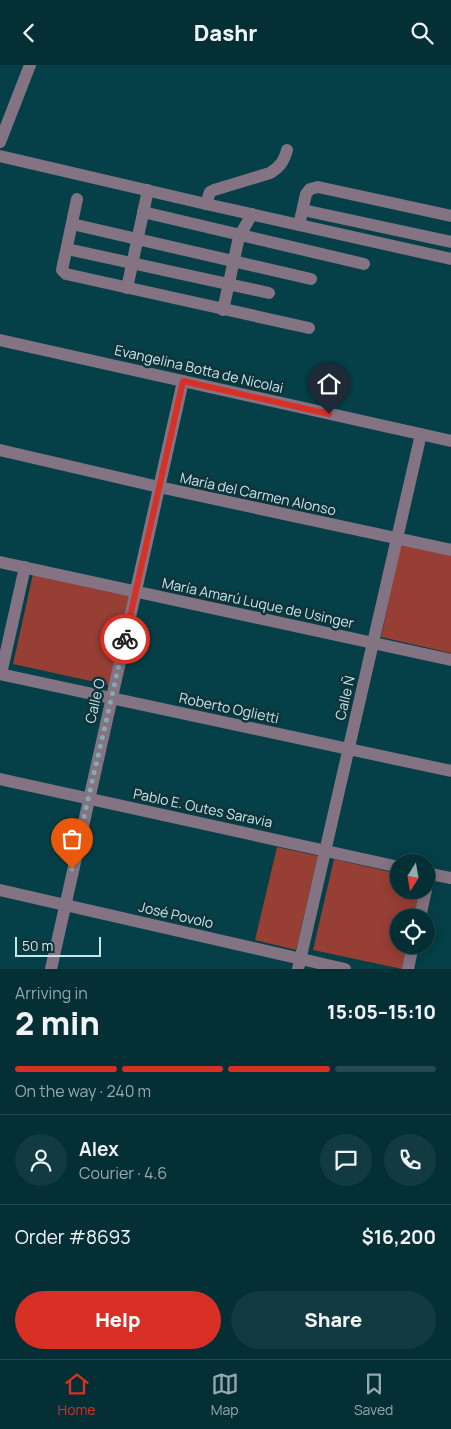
<!DOCTYPE html>
<html lang="en">
<head>
<meta charset="utf-8">
<style>
	body { margin:0; font-family:Manrope,sans-serif; background:#123b41; color:#f1f3f6; height:100vh; display:flex; flex-direction:column; font-size:19px; white-space:nowrap }
	* { box-sizing:border-box; margin:0 }
	p { font-size:16px; color:#97a9ad }
	.icon { flex:none; width:28px; height:28px; fill:none; stroke:currentColor; stroke-width:2; stroke-linecap:round; stroke-linejoin:round }
	.map { position:relative; height:904px; overflow:hidden }
	.sheet { display:flex; flex-direction:column; background:#042f35; flex:1 }
	.sheet>* { flex:none }
	.needle { width:32px; rotate:191deg }
	.buttons { position:absolute; left:390px; top:789px; display:grid; gap:10px }
	.buttons a { display:grid; place-items:center; width:45px; height:45px; border-radius:50%; background:#042f35; box-shadow:0 2px 12px #0003,0 0 0 1px #254a50; font-size:25px }
	.scale { position:absolute; left:15px; bottom:12px; width:86px; box-sizing:border-box; padding-left:5px; border:2px solid #c6e7ec; border-top:0; font-size:14px; line-height:18px; white-space:nowrap; color:#c6e7ec; -webkit-text-stroke:4px #0f3339; paint-order:stroke }
	.pin { position:absolute; display:grid; place-items:center; width:42px; height:42px; color:#fff; margin:-51px -21px; border-radius:50% 50% 50% 0; rotate:-45deg; box-shadow:0 0 5px #0007 }
	.pin .icon { rotate:45deg }
	.courier { position:absolute; display:grid; place-items:center; width:50px; height:50px; margin:-25px; border:4px solid #d93025; border-radius:50%; background:#fff; color:#222; box-shadow:0 1px 6px #0007 }
	.summary em { font-style:normal; font-weight:800 }
	.summary div { display:flex; flex-direction:column-reverse }
	.summary { display:flex; align-items:center; justify-content:space-between; height:85px; padding:0 15px }
	h1 { font-size:32px; font-weight:800; line-height:38px }
	.bar { display:grid; grid-template-columns:repeat(4,1fr); gap:8px 5px; align-content:center; height:60px; padding:0 15px }
	.bar i { height:6px; border-radius:4px; background:#254a50 }
	.bar .selected { background:#d93025 }
	.bar p { grid-column:span 4 }
	.line { display:flex; align-items:center; gap:12px; padding:0 15px; border-top:1px solid #254a50 }
	.line div { flex:1 }
	.round { display:grid; place-items:center; flex:none; width:52px; height:52px; border-radius:26px; background:#123b41 }
	.button { display:flex; gap:10px; margin-top:auto; padding:10px 15px }
	.button a { flex:1; height:58px; border-radius:30px; background:#d93025; color:#fff; font-size:20px; font-weight:800; line-height:58px; text-align:center }
	.button a+a { background:#123b41; color:#f1f3f6 }
	header { display:flex; justify-content:space-between; align-items:center; height:65px; padding:0 15px; background:#042f35; font-size:22px; font-weight:800 }
	.tab-bar { display:flex; justify-content:space-around; align-items:center; height:70px; border-top:1px solid #254a50; background:#042f35; font-size:14px; color:#97a9ad }
	.tab-bar a { display:grid; justify-items:center; gap:2px }
	.tab-bar .selected { color:#d93025 }
	.map>svg:first-child { display:block }
	.green { fill:#973e35 }
	.lines { fill:none; stroke-linecap:round; stroke-linejoin:round }
	.minor { stroke:#847382; stroke-width:12 }
	.done { stroke:#82acb2; stroke-width:5; stroke-dasharray:0 9 }
	.route { stroke:#d93025; stroke-width:6 }
	.labels { text-anchor:middle; stroke-width:5; stroke-linejoin:round; paint-order:stroke }
	.street-label { font-size:14px; fill:#c6e7ec; stroke:#0f3339 }
</style>
</head>
<body>
<header><svg class="icon" aria-label="back" viewBox="0 0 24 24"><path d="M15 5l-7 7 7 7"/></svg>Dashr<svg class="icon" aria-label="search" viewBox="0 0 24 24"><circle cx="10" cy="10" r="6"/><path d="M15 15l6 6"/></svg></header>
<div class="map">
<svg width="451" height="904" viewBox="0 0 451 904">
	<rect width="100%" height="100%" fill="#053f47"/>
	<!-- green -->
	<g class="green">
		<path d="M401 479 451 490V588L381 572Z"/>
		<path d="M33 509 129 530 109 620 13 599Z"/>
		<path d="M277 782 318 791 296 885 255 875Z"/>
		<path d="M334 794 399 809V825H421L414 852H399V880H407L402 904 313 885Z"/>
	</g>
	<g class="lines">
		<!-- minor -->
		<g class="minor">
			<path d="M0 77 30 0"/>
			<path d="M0 91 206 139 451 194"/>
			<path d="M77 134 62 205 66 209 309 263"/>
			<path d="M206 139 210 127 214 125 270 108C280 102 284 96 287 85"/>
			<path d="M303 145 451 177"/>
			<path d="M143 147 364 199"/>
			<path d="M72 159 311 214"/>
			<path d="M299 160 306 129 310 124 318 122 451 151"/>
			<path d="M67 184 269 228"/>
			<path d="M127 223 148 125"/>
			<path d="M223 245 239 172 252 149"/>
			<path d="M0 275 451 376"/>
			<path d="M0 385 159 422 451 485"/>
			<path d="M0 497 451 595"/>
			<path d="M0 609 451 706"/>
			<path d="M1 609 25 502"/>
			<path d="M0 714 399 802"/>
			<path d="M426 808 451 813"/>
			<path d="M0 825 345 904"/>
			<path d="M420 852 426 825"/>
			<path d="M51 904 183 316"/>
			<path d="M298 904 421 369"/>
			<path d="M408 904 413 880"/>
		</g>
	</g>
	<g class="lines">
		<!-- done -->
		<path class="done" d="M72 804 125 574"/>
		<!-- route -->
		<path class="route" d="M125 574 183 316 329 349"/>
	</g>
	<g class="labels">
		<!-- street labels -->
		<g class="street-label">
			<text transform="translate(199 304) rotate(13)" y="5">Evangelina Botta de Nicolai</text>
			<text transform="translate(258 429) rotate(12)" y="5">María del Carmen Alonso</text>
			<text transform="translate(258 538) rotate(12)" y="5">María Amarú Luque de Usinger</text>
			<text transform="translate(345 633) rotate(-77)" y="5">Calle Ñ</text>
			<text transform="translate(95 636) rotate(-77)" y="5">Calle O</text>
			<text transform="translate(229 643) rotate(12)" y="5">Roberto Oglietti</text>
			<text transform="translate(203 743) rotate(12)" y="5">Pablo E. Outes Saravia</text>
			<text transform="translate(176 850) rotate(13)" y="5">José Povolo</text>
		</g>
	</g>
</svg>
<div class="buttons">
<a><svg class="needle" viewBox="-14 -14 28 28"><path d="M0-13l5 13h-10z" fill="#e53935"/><path d="M0 13l5-13h-10z" fill="#97a9ad"/></svg></a>
<a><svg class="icon" aria-label="locate" viewBox="0 0 24 24"><circle cx="12" cy="12" r="6"/><path d="M12 2v4M12 18v4M2 12h4M18 12h4"/></svg></a>
</div>
<div class="scale">50 m</div>
<div class="pin" style="left:72px;top:804px;background:#ea580c"><svg class="icon" aria-label="bag" viewBox="0 0 24 24"><path d="M5 8h14l-1 12H6zM9 8a3 3 0 0 1 6 0"/></svg></div>
<div class="pin" style="left:329px;top:349px;background:#1f2937"><svg class="icon" aria-label="home" viewBox="0 0 24 24"><path d="M3 11l9-7 9 7M6 9v11h12V9"/></svg></div>
<div class="courier" style="left:125px;top:574px"><svg class="icon" aria-label="bike" viewBox="0 0 24 24"><circle cx="6" cy="16" r="4"/><circle cx="18" cy="16" r="4"/><path d="M6 16l4-8h5l3 8M10 8l3 8H6M13 5h3"/></svg></div>
</div>
<section class="sheet">
<div class="summary"><div><h1>2 min</h1><p>Arriving in</p></div><em>15:05–15:10</em></div>
<div class="bar"><i class="selected"></i><i class="selected"></i><i class="selected"></i><i></i><p>On the way · 240 m</p></div>
<div class="line" style="height:90px"><a class="round"><svg class="icon" aria-label="person" viewBox="0 0 24 24"><circle cx="12" cy="8" r="4"/><path d="M4 21q1-7 8-7t8 7"/></svg></a><div><b>Alex</b><p>Courier · 4.6</p></div><a class="round"><svg class="icon" aria-label="chat" viewBox="0 0 24 24"><path d="M4 5h16v11H9l-5 4z"/></svg></a><a class="round"><svg class="icon" aria-label="phone" viewBox="0 0 24 24"><path d="M5 4h4l2 5-3 2q2 4 5 5l2-3 5 2v4C11 20 4 13 5 4z"/></svg></a></div>
<div class="line" style="height:65px"><div>Order #8693</div><b>$16,200</b></div>
<div class="button"><a>Help</a><a>Share</a></div>
</section>
<nav class="tab-bar">
<a class="selected"><svg class="icon" aria-label="home" viewBox="0 0 24 24"><path d="M3 11l9-7 9 7M6 9v11h12V9"/></svg>Home</a>
<a><svg class="icon" aria-label="map" viewBox="0 0 24 24"><path d="M3 6l6-2 6 2 6-2v14l-6 2-6-2-6 2zM9 4v14M15 6v14"/></svg>Map</a>
<a><svg class="icon" aria-label="saved" viewBox="0 0 24 24"><path d="M7 4h10v16l-5-4-5 4z"/></svg>Saved</a>
</nav>
</body>
</html>
